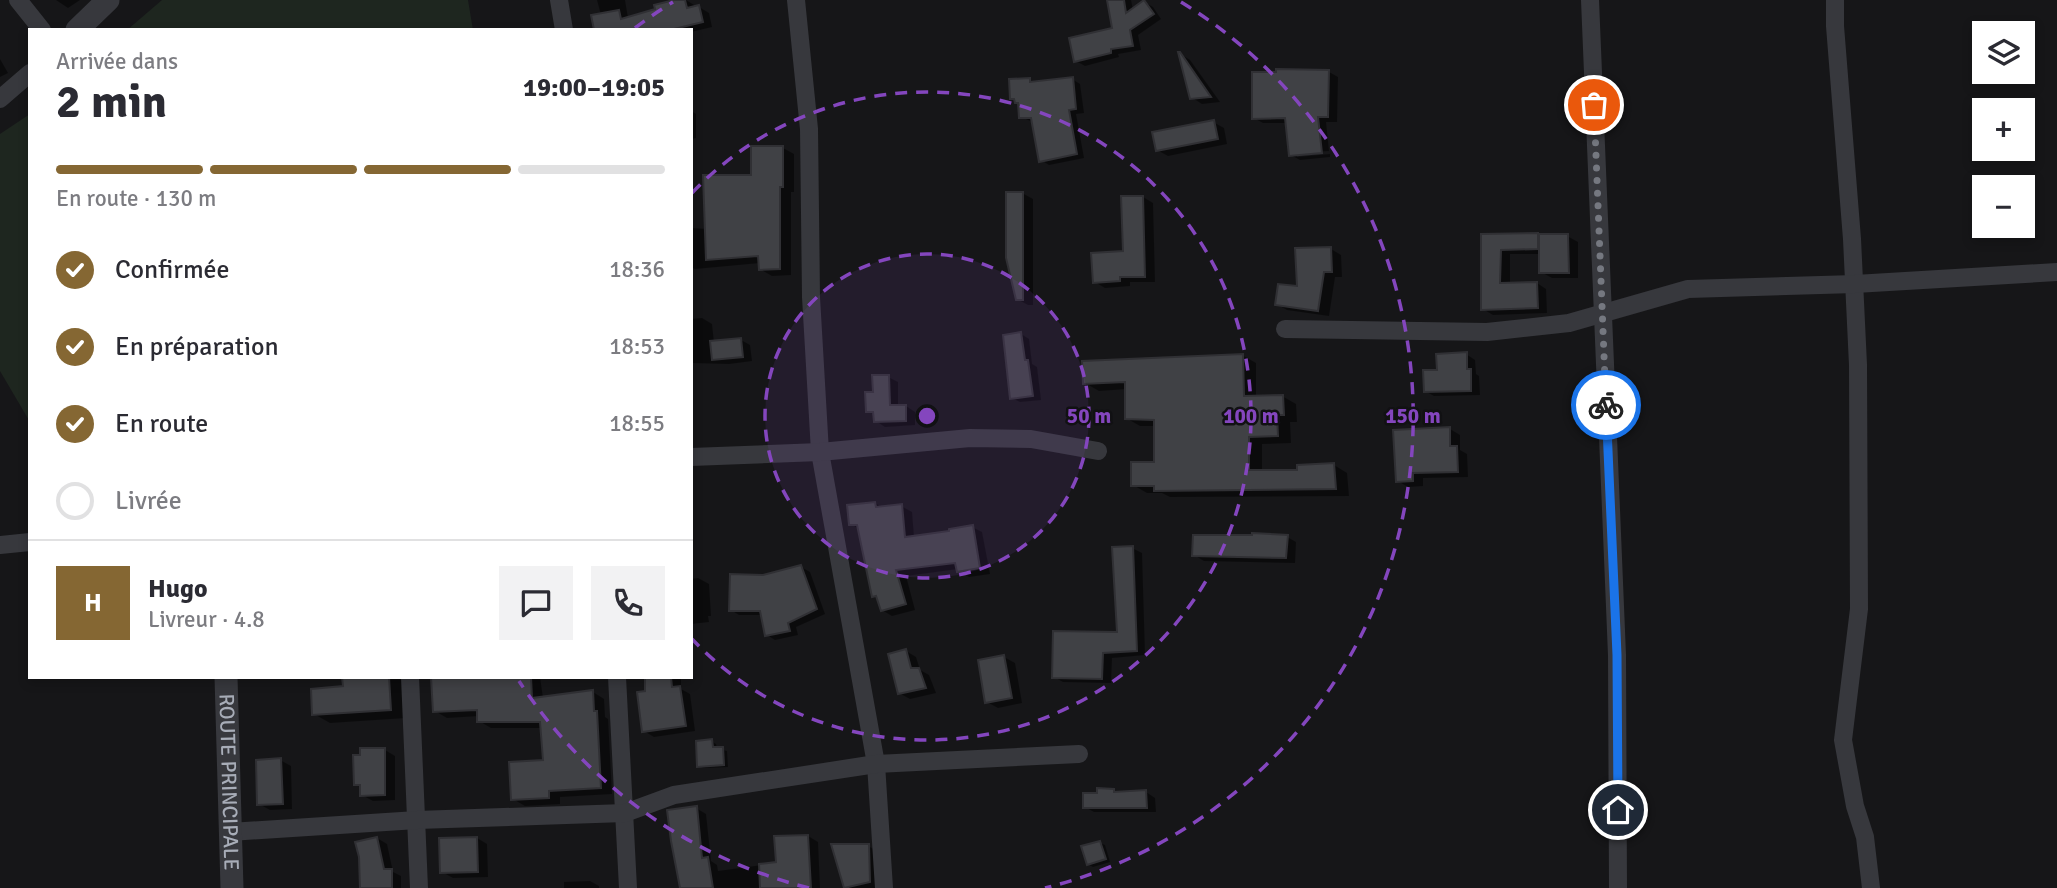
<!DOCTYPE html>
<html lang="fr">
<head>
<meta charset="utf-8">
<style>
	body { margin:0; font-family:Signika,sans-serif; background:#f2f2f3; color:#2b2b33; height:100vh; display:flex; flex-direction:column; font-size:26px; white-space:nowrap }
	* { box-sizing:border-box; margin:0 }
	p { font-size:23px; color:#7c7c81 }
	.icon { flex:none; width:38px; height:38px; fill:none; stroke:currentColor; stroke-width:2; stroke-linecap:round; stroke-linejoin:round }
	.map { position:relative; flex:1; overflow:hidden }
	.side { position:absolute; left:28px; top:28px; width:665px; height:651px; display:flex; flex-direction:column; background:#fff; border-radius:0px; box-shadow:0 4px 10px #0003 }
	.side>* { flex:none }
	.tools { position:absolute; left:1972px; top:21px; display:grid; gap:14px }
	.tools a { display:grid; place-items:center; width:63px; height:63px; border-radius:0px; background:#fff; box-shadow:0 4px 10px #0003; font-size:35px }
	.pin { position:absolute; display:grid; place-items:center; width:60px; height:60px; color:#fff; margin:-30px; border:4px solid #fff; border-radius:50%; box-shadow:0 2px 7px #0007 }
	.courier { position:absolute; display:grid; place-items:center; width:70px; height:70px; margin:-35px; border:5px solid #1a73e8; border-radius:50%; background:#fff; color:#222; box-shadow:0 2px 9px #0007 }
	.head em { font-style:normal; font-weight:700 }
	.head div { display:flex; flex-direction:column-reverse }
	.head { display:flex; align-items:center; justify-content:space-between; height:119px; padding:0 28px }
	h1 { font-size:46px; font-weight:700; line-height:52px }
	.bar { display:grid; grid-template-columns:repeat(4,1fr); gap:10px 7px; align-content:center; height:84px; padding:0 28px }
	.bar i { height:9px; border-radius:5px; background:#e1e1e2 }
	.bar .current { background:#856733 }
	.bar p { grid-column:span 4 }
	.line { display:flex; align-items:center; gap:18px; padding:0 28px; border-top:2px solid #e1e1e2 }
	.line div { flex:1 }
	.round { display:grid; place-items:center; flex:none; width:74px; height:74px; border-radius:0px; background:#f2f2f3 }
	ol { padding:0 28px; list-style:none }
	li { display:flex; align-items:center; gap:21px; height:77px }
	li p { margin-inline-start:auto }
	li .icon { padding:7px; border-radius:50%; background:#856733; color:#fff; stroke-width:4 }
	li:last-child { color:#7c7c81 }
	li i { width:38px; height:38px; border:4px solid #e1e1e2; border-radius:50% }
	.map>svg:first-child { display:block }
	.green { fill:#1e261f }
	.shadow { fill:#0007 }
	.building { fill:#404145; stroke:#303034; stroke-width:2 }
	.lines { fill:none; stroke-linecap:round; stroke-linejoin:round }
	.minor { stroke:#37383d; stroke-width:18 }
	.tertiary { stroke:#37383d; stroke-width:23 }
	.done { stroke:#757880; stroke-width:7; stroke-dasharray:0 12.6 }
	.route { stroke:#1a73e8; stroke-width:9 }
	.ring { fill:none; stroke:#8446be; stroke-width:3.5; stroke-dasharray:12 9 }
	.labels { text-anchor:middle; stroke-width:5; stroke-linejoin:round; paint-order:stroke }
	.street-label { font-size:21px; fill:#a8adb8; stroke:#111113 }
	.centre { fill:#8446be; stroke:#111113; stroke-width:3.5 }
	.ring-label { font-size:21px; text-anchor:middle; font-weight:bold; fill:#8446be; stroke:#111113; stroke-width:5; stroke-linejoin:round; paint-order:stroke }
</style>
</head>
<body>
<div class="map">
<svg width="2057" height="888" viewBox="0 0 2057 888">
	<rect width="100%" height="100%" fill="#161618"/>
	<!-- green -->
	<g class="green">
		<path d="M162 0H468L473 30H127Z"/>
		<path d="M30 114V422L0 371V134Z"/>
	</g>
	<!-- shadow -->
	<g class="shadow">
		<path d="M56 0H80L68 8Z"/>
		<path d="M597 0H625L628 18 686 0 694 5 695 8 699 7 709 13 712 27 691 32V30H595L601 15Z"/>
		<path d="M1109 0H1131L1133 10 1144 2 1153 7 1161 19 1138 35 1141 50 1118 54 1119 57 1085 66 1076 61 1114 30Z"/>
		<path d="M1180 54 1190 60 1220 102 1202 104 1191 97Z"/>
		<path d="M0 59 8 73 0 77Z"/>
		<path d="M1329 72 1338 77 1337 122H1326L1329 151 1297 153V157L1330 154V157L1300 160 1291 155 1288 123H1263L1254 118Z"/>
		<path d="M1072 79 1080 84 1084 113 1076 114 1084 158 1049 165 1041 160 1033 122 1021 117 1020 104 1012 98 1029 80 1035 83Z"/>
		<path d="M691 111 696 114V138L691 139Z"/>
		<path d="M1213 122 1224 128 1227 144 1168 156 1157 150Z"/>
		<path d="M783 148 794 154V192H791V275L772 276 760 269V263L695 269 691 267V228L707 229 753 176Z"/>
		<path d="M1022 193 1033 199V305H1028L1017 299Z"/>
		<path d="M1143 197 1153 203 1155 282H1130V286L1105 288 1095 282 1124 252Z"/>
		<path d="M1538 234 1567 236 1578 242V278H1552L1541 272V254H1510V284L1537 283 1546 289 1547 313 1493 315 1483 309V235Z"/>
		<path d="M1331 249 1341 255 1342 277H1335L1329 316 1287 310 1277 304 1298 288Z"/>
		<path d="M702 318 712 324 714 343 741 340 750 345 752 361 729 364 691 363V319Z"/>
		<path d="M1021 334 1029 339 1032 364 1037 367 1041 400 1020 402 1012 398Z"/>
		<path d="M1466 354 1475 360 1476 374 1479 376 1480 395 1434 396 1425 391 1439 372Z"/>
		<path d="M1242 355 1256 363V397L1282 396 1296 404 1297 422H1290L1291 443 1262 444V472H1299L1334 465 1347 473 1349 496 1170 497 1162 493H1147L1133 485 1156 464V426H1140L1126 418 1127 389 1099 391 1085 383Z"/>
		<path d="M888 377 898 382V406H906L915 412V425L885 427 876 421 875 415 868 411 875 394Z"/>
		<path d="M1450 429 1460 435V450L1467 454 1468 477 1423 478V486L1408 487 1398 481Z"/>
		<path d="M875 503 883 508 901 506 912 512 914 537 951 533 972 527 982 532 990 574 969 577 958 569 906 576 915 610 892 616 882 610 879 599 873 596 859 529 851 524Z"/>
		<path d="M1287 537 1296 542 1295 563 1204 561 1194 555Z"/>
		<path d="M1132 548 1142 553 1145 655 1112 658 1111 683 1063 682 1054 677 1118 634Z"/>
		<path d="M801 567 810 572 825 614 796 627 798 635 775 640 767 635 762 615H739L731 610 763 577Z"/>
		<path d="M698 578 709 584 711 616H708L709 622 691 624V579Z"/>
		<path d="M906 651 916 657 920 670 929 675 936 693 910 699 899 693Z"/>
		<path d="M1004 657 1015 663 1022 703 998 708 987 702Z"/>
		<path d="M344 677H404L406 718 330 723 314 714 344 688Z"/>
		<path d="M433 677H540L543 698 593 692 604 699 605 717 608 719 612 794 560 797V804L525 806 513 799 544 762 542 728H491L479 721V716L447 718 435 711Z"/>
		<path d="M647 677H681V689L690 694 695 731 654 737 644 731Z"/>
		<path d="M711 741 716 744 717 749 727 751 728 767 704 768 699 766Z"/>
		<path d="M385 750 395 756V800L373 801 362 795V788L355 784Z"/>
		<path d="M280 760 291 766 292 809 270 810 259 804Z"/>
		<path d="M1114 791 1118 793 1146 792 1155 798 1156 812H1094L1085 807Z"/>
		<path d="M696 808 706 814 711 861 717 865 718 871 778 863 808 836 818 842 820 888H682Z"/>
		<path d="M377 838 387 844 393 872 401 876V888H362Z"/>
		<path d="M477 838 487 844 488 877 453 878 442 872Z"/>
		<path d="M1100 843 1105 845 1110 862 1093 867 1088 864Z"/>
		<path d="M834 846H868L879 852 877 888H845Z"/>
		<path d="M590 881 599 886V888H564V882Z"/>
	</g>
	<!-- building -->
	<g class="building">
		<path d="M674 0H685L687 8 699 5 703 22 670 30H594L591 15 619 10 621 19 655 9 654 5Z"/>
		<path d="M1107 0H1124L1126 13 1144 0 1154 14 1130 30 1133 46 1111 49V53L1074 62 1069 38 1112 28Z"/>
		<path d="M1178 52H1180L1211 97 1190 99Z"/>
		<path d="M1276 69 1329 70 1328 117H1318L1322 153 1289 156 1285 118 1252 119V72H1276Z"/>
		<path d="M1073 77 1076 109 1069 110 1077 154 1039 162 1031 118H1019L1018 103H1015L1014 99H1010L1009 79 1030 78V82Z"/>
		<path d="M1214 120 1218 139 1156 151 1152 132Z"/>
		<path d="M751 146H783V187H780V269L759 270 758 256 706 260 703 175H751Z"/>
		<path d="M1006 192H1023V300H1016L1006 258Z"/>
		<path d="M1121 196H1143L1145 277H1120V281L1093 283 1091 253 1123 251Z"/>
		<path d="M1538 233V249L1501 250 1500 283 1537 282 1538 308 1481 310V234Z"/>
		<path d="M1539 234H1568L1569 273H1539Z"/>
		<path d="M1331 247 1332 272H1324L1318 311 1275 305 1278 284 1297 286 1295 248Z"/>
		<path d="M1021 332 1025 360H1028L1033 396 1010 399 1003 335Z"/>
		<path d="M741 338 743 357 712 360 710 341Z"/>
		<path d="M1467 352V369H1471V391L1424 392 1423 370H1437L1436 354Z"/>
		<path d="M1243 354 1244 396 1283 395 1284 415H1277L1278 436 1249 437V470H1297V465L1334 463 1336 489 1154 491V486H1131V462H1154V420L1125 419V382L1083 384 1082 361Z"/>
		<path d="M872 375H889L890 405H906V421L874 422 873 412H866L865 392H873Z"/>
		<path d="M1450 427V446H1457L1458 472 1413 473V481L1396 482 1393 430Z"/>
		<path d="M875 502 876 507 902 504 905 537 949 531V529L973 525 980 568 957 572 955 563 896 570 906 604 881 611 876 596 872 597 857 525H849L847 505Z"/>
		<path d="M1252 533 1288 535 1286 558 1192 556 1193 535H1252Z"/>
		<path d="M1133 546 1137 651 1103 653 1102 679 1052 678 1053 631 1117 632 1112 547Z"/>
		<path d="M801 565 817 609 788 623 790 631 765 636 760 611H729L730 574 763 575Z"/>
		<path d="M906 649 911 668H919L926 688 898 694 888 654Z"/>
		<path d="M1004 655 1012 698 985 703 978 660Z"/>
		<path d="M342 677H389L391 710 312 715 311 689 343 686Z"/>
		<path d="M431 677H531L532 698 593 690 594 711H597L601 788 549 791V798L511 800 509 762 543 760 540 722H477V710L433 712Z"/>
		<path d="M645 677H671L672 687 680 686 686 726 642 732 637 692 645 691Z"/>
		<path d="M712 739 713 747H723L724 765 697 767 696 741Z"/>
		<path d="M360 748H385V795L360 796V785H354L353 755H360Z"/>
		<path d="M281 758 283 804 257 805 256 760Z"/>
		<path d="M1097 788 1114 789V792L1146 790 1147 808H1083V793H1097Z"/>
		<path d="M697 806 702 858 708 857 713 888H680L671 841 667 810Z"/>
		<path d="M808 835 811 888H760L759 864 776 862 774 836Z"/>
		<path d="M377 837 384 869H392V888H360L359 857 355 842Z"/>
		<path d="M477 837 478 872 440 873 439 838Z"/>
		<path d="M1100 841 1106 859 1087 865 1081 846Z"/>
		<path d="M831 844H869L870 882 844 888Z"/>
	</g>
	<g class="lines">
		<!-- minor -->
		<g class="minor">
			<path d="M18 0 42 30"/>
			<path d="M559 0 564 30"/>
			<path d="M796 0 809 129 811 297 820 452 876 764 884 888"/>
			<path d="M1590 0 1617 655 1618 888"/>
			<path d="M1835 0V26L1852 239 1858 365 1859 609 1843 740 1855 806 1865 837 1871 888"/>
			<path d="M0 99 30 73"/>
			<path d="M1285 329 1487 332 1569 323 1688 289 1855 284 2057 272"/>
			<path d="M691 457 820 452 970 438 1031 439 1098 451"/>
			<path d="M0 545 30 542"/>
			<path d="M410 677 419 888"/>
			<path d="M617 677 628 888"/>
			<path d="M230 832 417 820 625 813 674 795 876 764 1079 754"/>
		</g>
		<!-- tertiary -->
		<g class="tertiary">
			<path d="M77 30 108 0"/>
			<path id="s1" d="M226 677 232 888"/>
		</g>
	</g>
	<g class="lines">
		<!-- done -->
		<path class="done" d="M1594 105 1606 405"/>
		<!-- route -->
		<path class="route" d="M1606 405 1617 655 1618 810"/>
	</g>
	<!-- distance rings -->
	<circle cx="927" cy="416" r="162" fill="#8446be" fill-opacity=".12"/>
	<g class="ring">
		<circle cx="927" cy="416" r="162"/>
		<path d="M692 193A324 324 0 1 1 692 639"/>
		<path d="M809 888A486 486 0 0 1 519 681M635 28A486 486 0 0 1 673 2M1181 2A486 486 0 0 1 1045 888"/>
	</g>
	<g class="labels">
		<!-- street labels -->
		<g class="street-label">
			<text dy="7" stroke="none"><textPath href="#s1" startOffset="105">ROUTE PRINCIPALE</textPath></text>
		</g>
	</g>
	<circle cx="927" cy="416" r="10" class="centre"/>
	<g class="ring-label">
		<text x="1089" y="423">50 m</text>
		<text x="1251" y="423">100 m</text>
		<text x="1413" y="423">150 m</text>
	</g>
</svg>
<div class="tools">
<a><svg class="icon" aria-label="layers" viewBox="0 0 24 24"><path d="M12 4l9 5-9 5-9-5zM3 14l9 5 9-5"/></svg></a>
<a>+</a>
<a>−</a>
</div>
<div class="pin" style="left:1594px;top:105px;background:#ea580c"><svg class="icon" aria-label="bag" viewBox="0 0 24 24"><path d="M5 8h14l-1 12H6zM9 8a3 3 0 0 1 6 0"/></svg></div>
<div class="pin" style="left:1618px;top:810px;background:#1f2937"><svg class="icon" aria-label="home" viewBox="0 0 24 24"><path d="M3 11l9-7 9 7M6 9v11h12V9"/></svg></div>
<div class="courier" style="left:1606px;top:405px"><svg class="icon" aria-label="bike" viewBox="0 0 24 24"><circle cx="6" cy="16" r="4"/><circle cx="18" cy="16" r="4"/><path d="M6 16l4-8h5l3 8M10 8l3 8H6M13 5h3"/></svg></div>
<section class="side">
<div class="head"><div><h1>2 min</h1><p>Arrivée dans</p></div><em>19:00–19:05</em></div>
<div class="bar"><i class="current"></i><i class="current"></i><i class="current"></i><i></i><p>En route · 130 m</p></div>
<ol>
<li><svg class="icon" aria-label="check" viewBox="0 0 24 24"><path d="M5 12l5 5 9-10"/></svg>Confirmée<p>18:36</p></li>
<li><svg class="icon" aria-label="check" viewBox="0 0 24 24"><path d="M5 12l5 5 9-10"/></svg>En préparation<p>18:53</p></li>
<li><svg class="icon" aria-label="check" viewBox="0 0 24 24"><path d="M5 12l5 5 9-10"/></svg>En route<p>18:55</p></li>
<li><i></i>Livrée</li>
</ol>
<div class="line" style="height:126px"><b class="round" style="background:#856733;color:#fff">H</b><div><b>Hugo</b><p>Livreur · 4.8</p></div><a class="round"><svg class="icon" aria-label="chat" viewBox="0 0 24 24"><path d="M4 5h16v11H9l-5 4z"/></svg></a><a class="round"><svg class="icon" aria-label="phone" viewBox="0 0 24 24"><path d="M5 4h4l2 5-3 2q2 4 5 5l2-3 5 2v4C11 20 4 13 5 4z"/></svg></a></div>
</section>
</div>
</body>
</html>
